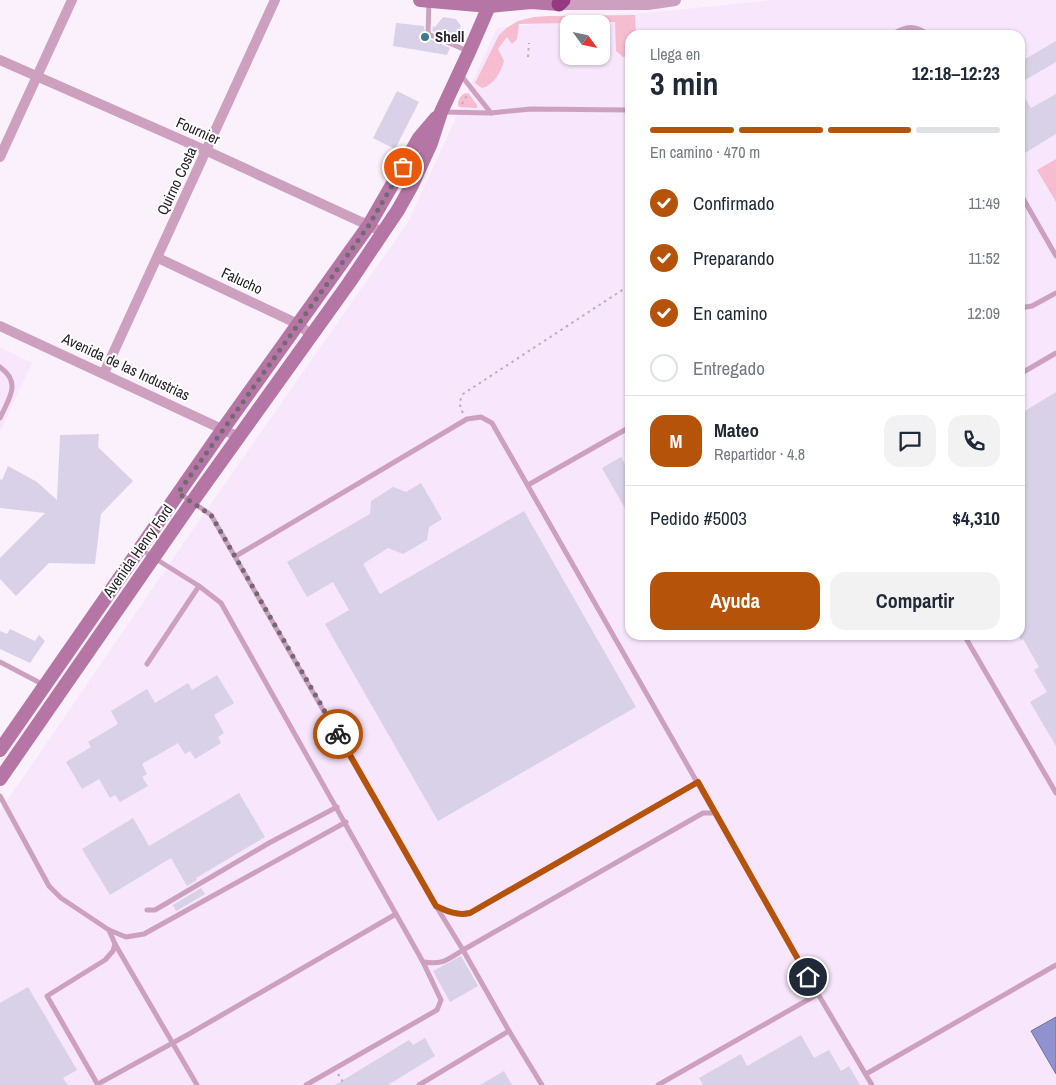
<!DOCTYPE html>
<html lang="es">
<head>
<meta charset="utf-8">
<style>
	body { margin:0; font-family:"Archivo Narrow",sans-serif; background:#f2f2f3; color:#1f2937; height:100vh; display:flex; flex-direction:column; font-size:19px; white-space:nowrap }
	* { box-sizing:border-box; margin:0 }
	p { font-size:16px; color:#747a83 }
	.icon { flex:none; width:28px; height:28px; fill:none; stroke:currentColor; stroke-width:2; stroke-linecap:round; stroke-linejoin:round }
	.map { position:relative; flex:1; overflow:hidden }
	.panel { position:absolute; left:625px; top:30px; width:400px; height:610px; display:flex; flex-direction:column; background:#fff; border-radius:15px; box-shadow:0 1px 4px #0004 }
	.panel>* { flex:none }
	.needle { width:32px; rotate:123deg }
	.fabs { position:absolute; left:560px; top:15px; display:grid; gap:10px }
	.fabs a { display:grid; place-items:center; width:50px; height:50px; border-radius:10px; background:#fff; box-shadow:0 1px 4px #0004; font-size:25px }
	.pin { position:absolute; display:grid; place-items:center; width:42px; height:42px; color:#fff; margin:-21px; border:2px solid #fff; border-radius:50%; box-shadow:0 1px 5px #0007 }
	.courier { position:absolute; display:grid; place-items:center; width:50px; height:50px; margin:-25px; border:4px solid #b45309; border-radius:50%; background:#fff; color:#222; box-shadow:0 1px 6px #0007 }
	.headline em { font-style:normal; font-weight:700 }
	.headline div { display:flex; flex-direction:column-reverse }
	.headline { display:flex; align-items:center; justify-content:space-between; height:85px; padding:0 25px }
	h1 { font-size:32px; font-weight:700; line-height:38px }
	.bar { display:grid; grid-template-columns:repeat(4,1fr); gap:8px 5px; align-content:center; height:60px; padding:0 25px }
	.bar i { height:6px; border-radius:4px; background:#e0e1e3 }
	.bar .on { background:#b45309 }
	.bar p { grid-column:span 4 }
	.line { display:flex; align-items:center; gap:12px; padding:0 25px; border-top:1px solid #e0e1e3 }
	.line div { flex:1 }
	.round { display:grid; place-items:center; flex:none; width:52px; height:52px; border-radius:15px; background:#f2f2f3 }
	ol { padding:0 25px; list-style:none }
	li { display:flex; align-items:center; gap:15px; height:55px }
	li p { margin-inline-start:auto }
	li .icon { padding:5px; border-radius:50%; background:#b45309; color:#fff; stroke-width:4 }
	li:last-child { color:#747a83 }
	li i { width:28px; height:28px; border:2px solid #e0e1e3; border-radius:50% }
	.cta { display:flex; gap:10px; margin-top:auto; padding:10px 25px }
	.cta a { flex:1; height:58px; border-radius:15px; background:#b45309; color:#fff; font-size:20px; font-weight:700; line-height:58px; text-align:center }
	.cta a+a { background:#f2f2f3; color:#1f2937 }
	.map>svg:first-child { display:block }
	.built { fill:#f7e6fc; fill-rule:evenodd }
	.green { fill:#f6bdd1 }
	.water { fill:#9092d0; stroke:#71709e }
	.building { fill:#d8d1e8 }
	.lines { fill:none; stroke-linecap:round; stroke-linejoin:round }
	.path { stroke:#b8b0ba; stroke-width:2; stroke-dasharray:2.5 4; stroke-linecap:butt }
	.service { stroke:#cda0c0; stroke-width:5 }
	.minor { stroke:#cda0c0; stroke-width:10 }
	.tertiary { stroke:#cda0c0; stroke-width:12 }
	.secondary { stroke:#b676a5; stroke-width:14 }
	.motorway { stroke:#953981; stroke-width:15 }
	.done { stroke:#726a73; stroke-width:5; stroke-dasharray:0 9 }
	.route { stroke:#b45309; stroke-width:6 }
	.poi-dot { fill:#3f7992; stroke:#fff; stroke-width:2 }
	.labels { text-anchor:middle; stroke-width:4; stroke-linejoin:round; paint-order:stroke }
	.poi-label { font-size:15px; font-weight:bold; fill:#282229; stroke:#fff; text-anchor:start }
	.street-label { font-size:15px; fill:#282229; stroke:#fff }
</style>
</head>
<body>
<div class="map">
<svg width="1056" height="1085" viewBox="0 0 1056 1085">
	<rect width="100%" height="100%" fill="#fbf1fd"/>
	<!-- built -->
	<g class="built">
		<path d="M773 0H1056V1085H0V811L196 525 408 222 497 28ZM569 24H601V56H569ZM630 35H1020V635H630Z"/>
		<path d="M0 347 32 363 0 432Z"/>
	</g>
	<!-- green -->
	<g class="green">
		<path d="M635 15 636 35H630V56L623 57 616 51 615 22 519 24 517 39 512 44 507 37 498 49 504 61C501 72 494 85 482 88L475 83 499 35 508 27 518 21 534 17 548 16Z"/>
		<path d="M465 93 469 94 477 105V108L459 107C456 102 460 96 465 93Z"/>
		<path d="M1056 159V202L1037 170Z"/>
	</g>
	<!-- water -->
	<path class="water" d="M1056 1017V1074L1031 1031Z"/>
	<!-- building -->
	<g class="building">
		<path d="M443 17 456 19 461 26 454 40 432 31 433 26 435 27Z"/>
		<path d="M396 23 424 26 425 37 450 48 447 55 393 46Z"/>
		<path d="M1056 41V62L1020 83V62Z"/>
		<path d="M1020 90 1031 108 1056 94V134L1020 156Z"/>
		<path d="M397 91 419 102 395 149 373 138Z"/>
		<path d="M1056 392V746L1030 702 1047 692 1034 670 1039 667 1023 639 1020 641V414Z"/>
		<path d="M99 434 98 447 133 481 101 514 95 564 49 563 16 596 0 579V558L45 513 0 508V479L2 480 8 466 37 482 57 500 60 435Z"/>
		<path d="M621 457 630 473V517L602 468Z"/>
		<path d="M421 483 442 519 429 527 427 540 403 554 388 548 363 564 380 594 524 511 636 707 438 821 325 624 349 610 333 582 307 597 287 562 370 514 371 501 393 487 406 492Z"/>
		<path d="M10 629 35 641 39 635 45 641 30 663 0 649V631L7 634Z"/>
		<path d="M217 675 234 703 214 715 224 733 218 737 221 743 195 759 190 751 185 754 178 743 142 764 147 774 142 777 148 786 120 802 115 795 110 798 99 779 82 789 66 762 91 747 88 742 118 724 111 711 147 689 155 703 188 683 192 690Z"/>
		<path d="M239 793 265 837 196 878 197 880 187 886 171 858 110 895 82 849 133 818 149 846Z"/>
		<path d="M201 888 205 894 176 911 173 905Z"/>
		<path d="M461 956 478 986 450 1002 433 971Z"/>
		<path d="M28 987 77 1070 63 1078 68 1085H0V1003Z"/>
		<path d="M801 1035 814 1058 829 1050 841 1071 849 1066 860 1085H703L699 1078 741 1054 747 1066Z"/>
		<path d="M425 1038 435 1056 388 1085H335L409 1040 413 1045Z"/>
		<path d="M504 1071 512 1085H480Z"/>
	</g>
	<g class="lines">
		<!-- path -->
		<g class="path">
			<path d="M528 57 529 43"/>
			<path d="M462 104 467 95"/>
			<path d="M627 154H630"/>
			<path d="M463 413C459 406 459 401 463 394L630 285"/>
			<path d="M338 1074 345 1085"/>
		</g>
		<!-- service -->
		<g class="service">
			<path d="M429 1 428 34 468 51"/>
			<path d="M891 35C906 26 914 24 929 35"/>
			<path d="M460 74 491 113"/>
			<path d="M443 112 491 113 531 109 630 110"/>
			<path d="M1020 193 1056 256"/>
			<path d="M1020 308 1032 306 1056 293"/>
			<path d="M0 367C22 383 9 398 0 418"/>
			<path d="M1020 374 1056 353"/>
			<path d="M528 485 630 427"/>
			<path d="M179 493 211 515 436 906 463 950 703 813H715"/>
			<path d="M140 549 199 586 221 603 423 962 441 1000 437 1010 306 1085"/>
			<path d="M236 556 467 419 481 417 492 423 818 994 872 1085"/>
			<path d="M964 635 1056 793"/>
			<path d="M0 662 44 685"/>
			<path d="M147 664 199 586"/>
			<path d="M0 796 49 886 61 898 109 930 115 944 197 1085"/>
			<path d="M436 906C447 911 457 916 470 913L698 782"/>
			<path d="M147 910H155L269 843 337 807"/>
			<path d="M109 930 126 937 144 934 346 822"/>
			<path d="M509 1031 542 1085"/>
			<path d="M866 1074 1056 965"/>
			<path d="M98 1084 189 1034 396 914"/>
			<path d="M98 1085 47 996 105 960 113 951 115 944"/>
			<path d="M419 1085 509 1031 463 950C447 960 443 965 423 962"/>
			<path d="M658 1085 818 994"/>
		</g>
		<!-- minor -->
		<g class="minor">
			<path d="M0 60 207 151 383 232"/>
			<path d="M0 157 72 0"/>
			<path d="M158 258 298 324 312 336"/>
			<path d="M0 326 239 437"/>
			<path d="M104 373 275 0"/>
		</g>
		<!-- tertiary -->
		<path class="tertiary" d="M559 4H648L675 0"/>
		<!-- secondary -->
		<g class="secondary">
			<path d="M420 0 489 6 531 2 559 4"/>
			<path d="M0 750 223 429 369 225 419 138 436 118"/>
			<path d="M0 779 192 502 349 283 398 210 412 185 431 143 441 112 469 52 489 6 493 0"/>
		</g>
		<!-- motorway -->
		<path class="motorway" d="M559 4 563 0"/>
	</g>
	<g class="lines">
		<!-- done -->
		<path class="done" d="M338 734 211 515 178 493 369 225 403 167"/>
		<!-- route -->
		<path class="route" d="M338 734 436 906C447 911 457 916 470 913L698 782 808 977"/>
	</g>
	<!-- markers -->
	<circle class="poi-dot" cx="425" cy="37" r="5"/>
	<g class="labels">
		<!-- poi labels -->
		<g class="poi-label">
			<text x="435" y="42">Shell</text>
		</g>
		<!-- street labels -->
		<g class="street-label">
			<text transform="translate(198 131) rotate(24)" y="5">Fournier</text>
			<text transform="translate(177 181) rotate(-65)" y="5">Quirno Costa</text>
			<text transform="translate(242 281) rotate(25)" y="5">Falucho</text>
			<text transform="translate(126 367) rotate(25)" y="5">Avenida de las Industrias</text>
			<text transform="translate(138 551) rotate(-55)" y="5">Avenida Henry Ford</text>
		</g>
	</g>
</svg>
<div class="fabs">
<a><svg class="needle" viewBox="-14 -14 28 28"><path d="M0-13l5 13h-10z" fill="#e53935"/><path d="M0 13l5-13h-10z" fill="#747a83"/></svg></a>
</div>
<div class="pin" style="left:403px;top:167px;background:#ea580c"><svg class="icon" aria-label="bag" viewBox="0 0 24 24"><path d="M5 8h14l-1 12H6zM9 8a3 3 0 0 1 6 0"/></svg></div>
<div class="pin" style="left:808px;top:977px;background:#1f2937"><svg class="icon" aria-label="home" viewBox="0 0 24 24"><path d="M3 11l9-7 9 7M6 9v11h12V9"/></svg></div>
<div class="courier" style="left:338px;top:734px"><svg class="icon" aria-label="bike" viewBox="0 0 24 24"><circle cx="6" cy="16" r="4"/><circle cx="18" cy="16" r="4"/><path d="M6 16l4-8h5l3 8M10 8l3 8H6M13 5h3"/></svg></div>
<section class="panel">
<div class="headline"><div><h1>3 min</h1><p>Llega en</p></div><em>12:18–12:23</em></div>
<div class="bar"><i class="on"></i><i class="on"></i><i class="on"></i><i></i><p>En camino · 470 m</p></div>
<ol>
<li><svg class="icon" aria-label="check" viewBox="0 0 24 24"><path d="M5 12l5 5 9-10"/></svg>Confirmado<p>11:49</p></li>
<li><svg class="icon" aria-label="check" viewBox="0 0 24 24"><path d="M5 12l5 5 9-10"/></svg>Preparando<p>11:52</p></li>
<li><svg class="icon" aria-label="check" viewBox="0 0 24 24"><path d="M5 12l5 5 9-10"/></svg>En camino<p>12:09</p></li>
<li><i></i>Entregado</li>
</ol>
<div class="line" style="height:90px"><b class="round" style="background:#b45309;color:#fff">M</b><div><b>Mateo</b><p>Repartidor · 4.8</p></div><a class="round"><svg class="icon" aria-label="chat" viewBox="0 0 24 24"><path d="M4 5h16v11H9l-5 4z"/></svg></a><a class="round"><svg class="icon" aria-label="phone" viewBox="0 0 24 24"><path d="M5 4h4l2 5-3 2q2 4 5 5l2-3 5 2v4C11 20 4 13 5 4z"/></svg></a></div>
<div class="line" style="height:65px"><div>Pedido #5003</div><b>$4,310</b></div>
<div class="cta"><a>Ayuda</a><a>Compartir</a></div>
</section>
</div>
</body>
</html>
